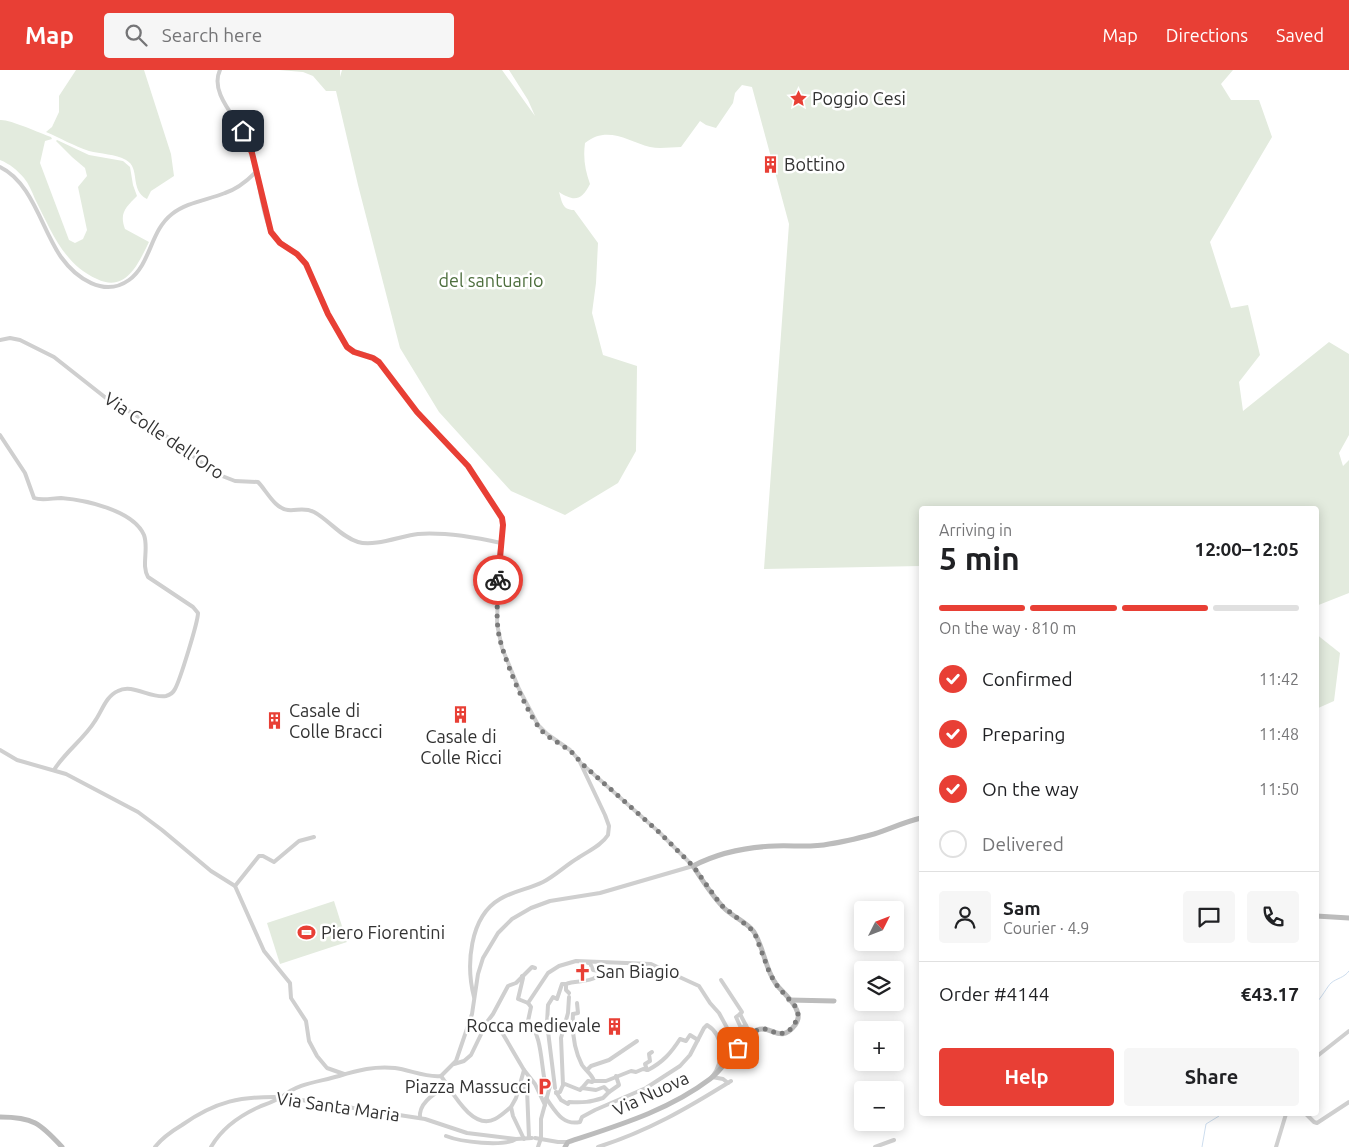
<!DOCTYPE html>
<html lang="en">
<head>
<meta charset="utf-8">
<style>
	body { margin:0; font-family:Ubuntu,sans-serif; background:#f6f6f6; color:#202124; height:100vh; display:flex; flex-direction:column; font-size:19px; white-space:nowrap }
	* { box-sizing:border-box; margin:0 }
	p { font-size:16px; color:#757577 }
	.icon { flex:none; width:28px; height:28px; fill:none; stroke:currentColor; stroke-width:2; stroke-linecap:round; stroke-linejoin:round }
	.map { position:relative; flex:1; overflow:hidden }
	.sheet { position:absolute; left:919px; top:436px; width:400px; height:610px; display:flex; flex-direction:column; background:#fff; border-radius:5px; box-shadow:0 2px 12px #0003 }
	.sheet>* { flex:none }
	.needle { width:32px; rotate:48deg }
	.fabs { position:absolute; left:854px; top:831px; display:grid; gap:10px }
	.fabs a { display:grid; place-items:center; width:50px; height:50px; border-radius:5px; background:#fff; box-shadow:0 2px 12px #0003; font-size:25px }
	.pin { position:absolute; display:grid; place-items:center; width:42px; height:42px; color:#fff; margin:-21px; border-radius:10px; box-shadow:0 2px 8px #0006 }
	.courier { position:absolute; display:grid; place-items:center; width:50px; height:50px; margin:-25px; border:4px solid #e83f35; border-radius:50%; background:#fff; color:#222; box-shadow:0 1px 6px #0007 }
	.summary em { font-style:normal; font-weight:600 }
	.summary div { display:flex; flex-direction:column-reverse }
	.summary { display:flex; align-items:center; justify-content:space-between; height:85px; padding:0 20px }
	h1 { font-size:32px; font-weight:600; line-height:38px }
	.bar { display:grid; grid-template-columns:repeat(4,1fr); gap:8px 5px; align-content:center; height:60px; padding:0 20px }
	.bar i { height:6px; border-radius:4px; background:#e0e0e0 }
	.bar .current { background:#e83f35 }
	.bar p { grid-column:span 4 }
	.line { display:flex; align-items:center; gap:12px; padding:0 20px; border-top:1px solid #e0e0e0 }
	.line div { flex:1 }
	.round { display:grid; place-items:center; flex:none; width:52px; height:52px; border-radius:5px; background:#f6f6f6 }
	ol { padding:0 20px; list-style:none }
	li { display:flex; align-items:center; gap:15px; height:55px }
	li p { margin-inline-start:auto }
	li .icon { padding:5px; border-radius:50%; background:#e83f35; color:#fff; stroke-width:4 }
	li:last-child { color:#757577 }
	li i { width:28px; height:28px; border:2px solid #e0e0e0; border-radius:50% }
	.primary-button { display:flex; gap:10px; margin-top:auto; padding:10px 20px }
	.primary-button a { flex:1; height:58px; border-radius:5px; background:#e83f35; color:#fff; font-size:20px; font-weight:600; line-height:58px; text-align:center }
	.primary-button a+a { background:#f6f6f6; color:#202124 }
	header { display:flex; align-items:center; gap:30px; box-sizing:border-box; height:70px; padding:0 25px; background:#e83f35; color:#fff }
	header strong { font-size:24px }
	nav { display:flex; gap:28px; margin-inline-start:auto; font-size:18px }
	.search { width:350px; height:45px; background:#f6f6f6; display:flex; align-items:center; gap:12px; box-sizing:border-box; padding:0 18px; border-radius:5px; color:#757577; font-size:19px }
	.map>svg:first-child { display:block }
	.green { fill:#e3ebde }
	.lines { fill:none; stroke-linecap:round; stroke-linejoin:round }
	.stream { stroke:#cdddee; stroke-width:1 }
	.street { stroke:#cfcfcf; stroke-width:4 }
	.secondary { stroke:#bcbcbc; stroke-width:5 }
	.done { stroke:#7a7a7a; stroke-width:5; stroke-dasharray:0 9 }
	.route { stroke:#e83f35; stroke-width:6 }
	.labels { text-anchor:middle; stroke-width:5; stroke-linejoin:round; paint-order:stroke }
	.poi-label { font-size:18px; fill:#323232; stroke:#fff; text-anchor:start }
	.park-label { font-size:18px; fill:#4e6f3e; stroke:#fff }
	.street-label { font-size:18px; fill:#323232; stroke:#fff }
</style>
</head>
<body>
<header>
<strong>Map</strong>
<div class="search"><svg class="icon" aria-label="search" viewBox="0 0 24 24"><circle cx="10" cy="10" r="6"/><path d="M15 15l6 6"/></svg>Search here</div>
<nav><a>Map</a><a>Directions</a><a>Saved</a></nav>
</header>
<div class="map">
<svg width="1349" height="1077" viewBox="0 0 1349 1077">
	<rect width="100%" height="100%" fill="#fff"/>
	<!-- green -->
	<g class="green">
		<path d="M76 0H144L171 84 174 106 151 121 147 129C129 120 141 98 126 90 116 84 100 84 89 81 74 76 60 68 46 62L52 57 59 42V26Z"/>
		<path d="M279 0H340V7L342 0H502L535 46 528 30 509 0H1233L1221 14 1231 30H1259L1272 67 1210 172 1231 238 1248 235 1260 285 1239 312 1243 341 1329 272 1349 284V365L1339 383 1343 396 1349 390V523L1316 536V439H921V496L764 499 789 154 752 17 742 15 735 23 733 33 716 58 706 55 700 51 681 77C671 77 660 79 650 77 628 71 607 55 585 73 583 88 585 100 590 114 581 132 573 131 559 122 562 131 562 140 574 140L598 173 596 213 592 243 603 285 637 296 636 381 618 413 565 445 511 421 439 342 400 278 358 115 336 21H326L313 6 303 2Z"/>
		<path d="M0 50C9 49 40 63 51 67L52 69 45 71 40 93 69 170 75 173 83 169 87 160 78 117 87 106 85 98 72 87 56 71 57 70 89 85 123 91 130 97 133 115 137 126C126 137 119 143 125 159L149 172C138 194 126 223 97 209 63 194 51 160 35 129 32 122 29 114 24 108 17 100 10 94 0 90Z"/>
		<path d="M1316 564 1340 583 1334 631 1316 639Z"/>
		<path d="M334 831 347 872 280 894 267 853Z"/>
	</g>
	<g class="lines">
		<!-- stream -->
		<g class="stream">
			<path d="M1316 933C1322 927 1327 917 1331 913 1337 908 1344 908 1349 901"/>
			<path d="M1202 1077 1206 1054 1219 1046 1220 1044"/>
		</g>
		<!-- street -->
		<g class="street">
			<path d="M220 0C209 23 237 48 247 69 260 98 258 133 271 162L279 171 297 184 306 194 328 244 347 277 354 281 373 287 379 292 417 342 468 396 502 448 503 455 499 486 497 554 502 578 519 619 538 655 547 664 570 680 579 690 605 745 609 756 608 765C601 776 588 781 578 788 566 795 555 806 543 812 529 819 513 821 500 829 469 847 466 896 474 927"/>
			<path d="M0 97C32 112 42 160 61 187 76 208 104 228 129 210 151 194 150 161 172 144 187 132 208 130 225 123 238 119 247 111 256 102"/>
			<path d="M0 270 10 268 20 270 54 287 106 328 146 351 217 404 235 411 258 412C266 420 275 439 288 440 297 441 304 437 314 442 329 450 341 467 358 472 374 477 401 466 418 464 446 462 474 467 501 473"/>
			<path d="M0 365 25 403 34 428C42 431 53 428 61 428 85 430 133 440 144 465 149 479 141 495 148 507L193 537 198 543C198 552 180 610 175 619 173 623 170 625 166 626 151 629 132 613 118 621 106 626 102 641 95 651 84 669 65 682 54 700"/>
			<path d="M0 680 17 690 66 704 138 742 162 760 211 801 235 816 264 881 290 913 291 928 306 951 309 971 317 986 327 998 344 1004"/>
			<path d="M235 816 259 786H263L274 792 299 771 314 767"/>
			<path d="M522 906 523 908 518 929 528 933"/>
			<path d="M721 910 742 942 740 944"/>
			<path d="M566 914C575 910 588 913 596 907H611L618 904 593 900 590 893H588"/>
			<path d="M573 944C572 961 574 980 582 995 586 1001 592 1004 594 1011"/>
			<path d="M573 944 578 943 577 933"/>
			<path d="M746 955 741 958 736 947 740 944 751 965"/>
			<path d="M500 959 524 1000 535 1014 545 1035"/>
			<path d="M1316 987 1349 961"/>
			<path d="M454 994 464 991 471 985 487 952 493 944 508 916 516 913 532 897 535 898"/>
			<path d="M587 1000 591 996 609 990 637 971"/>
			<path d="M647 1000 645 994 650 991 649 984 652 982"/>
			<path d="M441 1006 456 991 472 944 478 904 483 888 498 863 512 849 531 838 550 831 600 823 693 796 659 762 582 694"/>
			<path d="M563 1015 565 1014 580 1020 582 1018 596 1020 604 1017 609 1022"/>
			<path d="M518 1017 527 1019 529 1068"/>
			<path d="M555 1018 547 953 548 935 553 927 557 929 562 914H566V920L569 923"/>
			<path d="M582 1018 588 1011 592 1012 594 1011H606L631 1001 636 1002 643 999 648 1000C663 992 671 983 680 969L686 971 690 965 698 970"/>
			<path d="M422 1021H429L435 1023"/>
			<path d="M556 1022 561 1030 568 1034 569 1032C583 1033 590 1032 603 1028L609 1022 619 1015 616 1006"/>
			<path d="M556 1023 560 1022 563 1015 561 968 568 943 569 927"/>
			<path d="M282 1027C298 1013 319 1012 339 1006 358 1000 375 996 395 998 410 1000 427 1008 441 1006 452 1021 472 1061 495 1049 501 1046 506 1041 511 1037"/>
			<path d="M546 1028C555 1040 562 1056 580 1052L582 1047 595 1040 646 1018 680 996 690 985 704 958 707 955C725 966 724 992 712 1007L723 1009 728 1013"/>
			<path d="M1306 1044 1314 1052 1317 1053 1349 1032"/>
			<path d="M420 1048C418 1032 436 1023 448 1015"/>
			<path d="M446 1066C461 1072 503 1077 516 1069"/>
			<path d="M535 1068 558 1072H568"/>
			<path d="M524 1069 513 1046 511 1037 516 1028 524 1000"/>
			<path d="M155 1077C162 1068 172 1061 182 1055 216 1031 241 1026 282 1027L425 1049 467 1063 516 1069 532 1068"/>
			<path d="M211 1077C222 1058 239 1046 259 1037 266 1034 274 1032 280 1027"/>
			<path d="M538 1077 541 1068V1049L550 1016 548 1012H545C541 995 542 964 528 951L531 937 528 933 548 903 559 896 576 891 651 894 699 916 710 933 719 943 738 978"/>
			<path d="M598 1077C648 1061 686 1039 731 1011"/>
			<path d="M875 1077 894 1070"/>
			<path d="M1276 1077 1286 1044"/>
		</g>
		<!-- secondary -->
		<g class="secondary">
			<path d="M1316 846 1349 848"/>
			<path d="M789 930 834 931"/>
			<path d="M0 1047C33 1047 40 1053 62 1077"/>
			<path d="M565 1077 568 1072C616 1056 668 1041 710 1009 726 997 740 969 757 960 771 954 780 975 795 955 797 952 799 949 798 945 797 934 783 923 776 914 765 899 764 878 754 862 747 852 733 847 724 838 712 826 702 810 693 796 718 783 746 777 775 776 793 775 810 778 829 774 844 772 859 768 874 764 890 759 904 752 921 748"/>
		</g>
	</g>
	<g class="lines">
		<!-- done -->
		<path class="done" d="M498 510C498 526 496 543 498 559 500 581 527 645 542 661 554 673 571 677 580 692L659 762 693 796 721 835 750 858 755 864 770 904 778 917 795 936 798 943V948L792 958 787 962 779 964 766 959H759L754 962 738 978"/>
		<!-- route -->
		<path class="route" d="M243 61 252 83 271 162 280 173 297 184 306 194 328 244 347 277 354 282 373 288 379 292 417 342 468 396 502 448 503 455 498 510"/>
	</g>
	<!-- icons -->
	<defs>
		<symbol id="sight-bare" viewBox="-9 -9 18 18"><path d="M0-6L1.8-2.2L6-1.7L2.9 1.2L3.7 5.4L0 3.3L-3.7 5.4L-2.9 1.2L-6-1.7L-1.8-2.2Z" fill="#e83f35" stroke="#fff" stroke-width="2.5" paint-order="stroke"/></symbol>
		<symbol id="building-bare" viewBox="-9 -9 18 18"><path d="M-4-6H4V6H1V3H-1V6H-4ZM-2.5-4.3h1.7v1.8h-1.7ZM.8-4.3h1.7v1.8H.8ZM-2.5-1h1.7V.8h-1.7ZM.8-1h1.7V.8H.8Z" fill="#e83f35" stroke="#fff" stroke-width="2.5" paint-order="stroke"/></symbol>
		<symbol id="stadium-bare" viewBox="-9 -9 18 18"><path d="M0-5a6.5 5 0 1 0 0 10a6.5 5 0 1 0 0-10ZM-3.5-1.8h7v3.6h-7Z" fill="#e83f35" stroke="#fff" stroke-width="2.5" paint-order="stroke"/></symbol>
		<symbol id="church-bare" viewBox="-9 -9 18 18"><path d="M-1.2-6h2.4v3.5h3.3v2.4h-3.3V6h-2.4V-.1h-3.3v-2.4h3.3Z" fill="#e83f35" stroke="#fff" stroke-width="2.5" paint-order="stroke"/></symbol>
		<symbol id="parking-bare" viewBox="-9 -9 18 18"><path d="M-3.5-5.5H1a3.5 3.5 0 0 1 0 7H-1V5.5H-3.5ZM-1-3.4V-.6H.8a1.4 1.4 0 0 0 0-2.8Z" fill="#e83f35" stroke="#fff" stroke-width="2.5" paint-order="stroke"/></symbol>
	</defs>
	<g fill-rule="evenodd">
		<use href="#sight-bare" x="786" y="16" width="25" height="25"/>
		<use href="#building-bare" x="758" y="82" width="25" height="25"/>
		<use href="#building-bare" x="448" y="632" width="25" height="25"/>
		<use href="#building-bare" x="262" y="638" width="25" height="25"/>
		<use href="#stadium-bare" x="294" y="850" width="25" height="25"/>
		<use href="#church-bare" x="570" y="890" width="25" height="25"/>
		<use href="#building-bare" x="602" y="944" width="25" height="25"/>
		<use href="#parking-bare" x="532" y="1004" width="25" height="25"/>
	</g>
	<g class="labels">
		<!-- poi labels -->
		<g class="poi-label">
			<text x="812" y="35">Poggio Cesi</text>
			<text x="784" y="101">Bottino</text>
			<text x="289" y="647">Casale di<tspan x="289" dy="21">Colle Bracci</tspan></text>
			<text x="461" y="673" text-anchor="middle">Casale di<tspan x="461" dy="21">Colle Ricci</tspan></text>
			<text x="321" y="869">Piero Fiorentini</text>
			<text x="596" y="908">San Biagio</text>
			<text x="601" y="962" text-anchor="end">Rocca medievale</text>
			<text x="531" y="1023" text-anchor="end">Piazza Massucci</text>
		</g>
		<!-- park labels -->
		<g class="park-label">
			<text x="491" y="217">del santuario</text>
		</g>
		<!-- street labels -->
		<g class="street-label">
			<text transform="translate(164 366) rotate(34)" y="6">Via Colle dell'Oro</text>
			<text transform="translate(651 1024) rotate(-25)" y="6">Via Nuova</text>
			<text transform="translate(338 1037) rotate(8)" y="6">Via Santa Maria</text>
		</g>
	</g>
</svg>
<div class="fabs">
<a><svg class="needle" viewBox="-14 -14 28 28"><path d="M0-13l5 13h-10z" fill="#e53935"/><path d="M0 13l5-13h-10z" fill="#757577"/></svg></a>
<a><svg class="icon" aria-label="layers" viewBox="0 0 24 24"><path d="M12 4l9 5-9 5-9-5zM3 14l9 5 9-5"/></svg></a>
<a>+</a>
<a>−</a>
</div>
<div class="pin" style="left:738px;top:978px;background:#ea580c"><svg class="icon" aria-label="bag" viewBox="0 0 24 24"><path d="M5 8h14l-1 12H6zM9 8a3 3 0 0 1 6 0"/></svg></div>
<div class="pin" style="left:243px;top:61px;background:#1f2937"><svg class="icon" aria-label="home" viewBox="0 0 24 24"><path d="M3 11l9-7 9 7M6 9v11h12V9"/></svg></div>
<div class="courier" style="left:498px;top:510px"><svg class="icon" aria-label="bike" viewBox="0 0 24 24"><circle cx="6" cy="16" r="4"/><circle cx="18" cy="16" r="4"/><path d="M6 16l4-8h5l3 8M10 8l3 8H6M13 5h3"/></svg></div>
<section class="sheet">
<div class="summary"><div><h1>5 min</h1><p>Arriving in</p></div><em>12:00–12:05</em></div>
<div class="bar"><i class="current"></i><i class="current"></i><i class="current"></i><i></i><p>On the way · 810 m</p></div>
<ol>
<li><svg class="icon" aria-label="check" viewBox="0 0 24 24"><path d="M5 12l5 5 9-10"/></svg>Confirmed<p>11:42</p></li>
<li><svg class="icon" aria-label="check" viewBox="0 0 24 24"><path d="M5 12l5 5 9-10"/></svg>Preparing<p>11:48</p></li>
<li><svg class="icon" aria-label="check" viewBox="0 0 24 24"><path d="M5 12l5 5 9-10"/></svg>On the way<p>11:50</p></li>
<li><i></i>Delivered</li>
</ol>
<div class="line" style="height:90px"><a class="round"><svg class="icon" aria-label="person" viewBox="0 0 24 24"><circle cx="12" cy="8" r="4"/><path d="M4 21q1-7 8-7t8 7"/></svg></a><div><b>Sam</b><p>Courier · 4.9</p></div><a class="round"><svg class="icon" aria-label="chat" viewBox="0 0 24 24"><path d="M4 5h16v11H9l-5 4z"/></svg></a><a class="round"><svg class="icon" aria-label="phone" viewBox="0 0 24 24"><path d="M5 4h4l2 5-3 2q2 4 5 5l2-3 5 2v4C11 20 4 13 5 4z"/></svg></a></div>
<div class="line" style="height:65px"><div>Order #4144</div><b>€43.17</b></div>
<div class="primary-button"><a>Help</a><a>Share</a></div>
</section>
</div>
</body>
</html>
